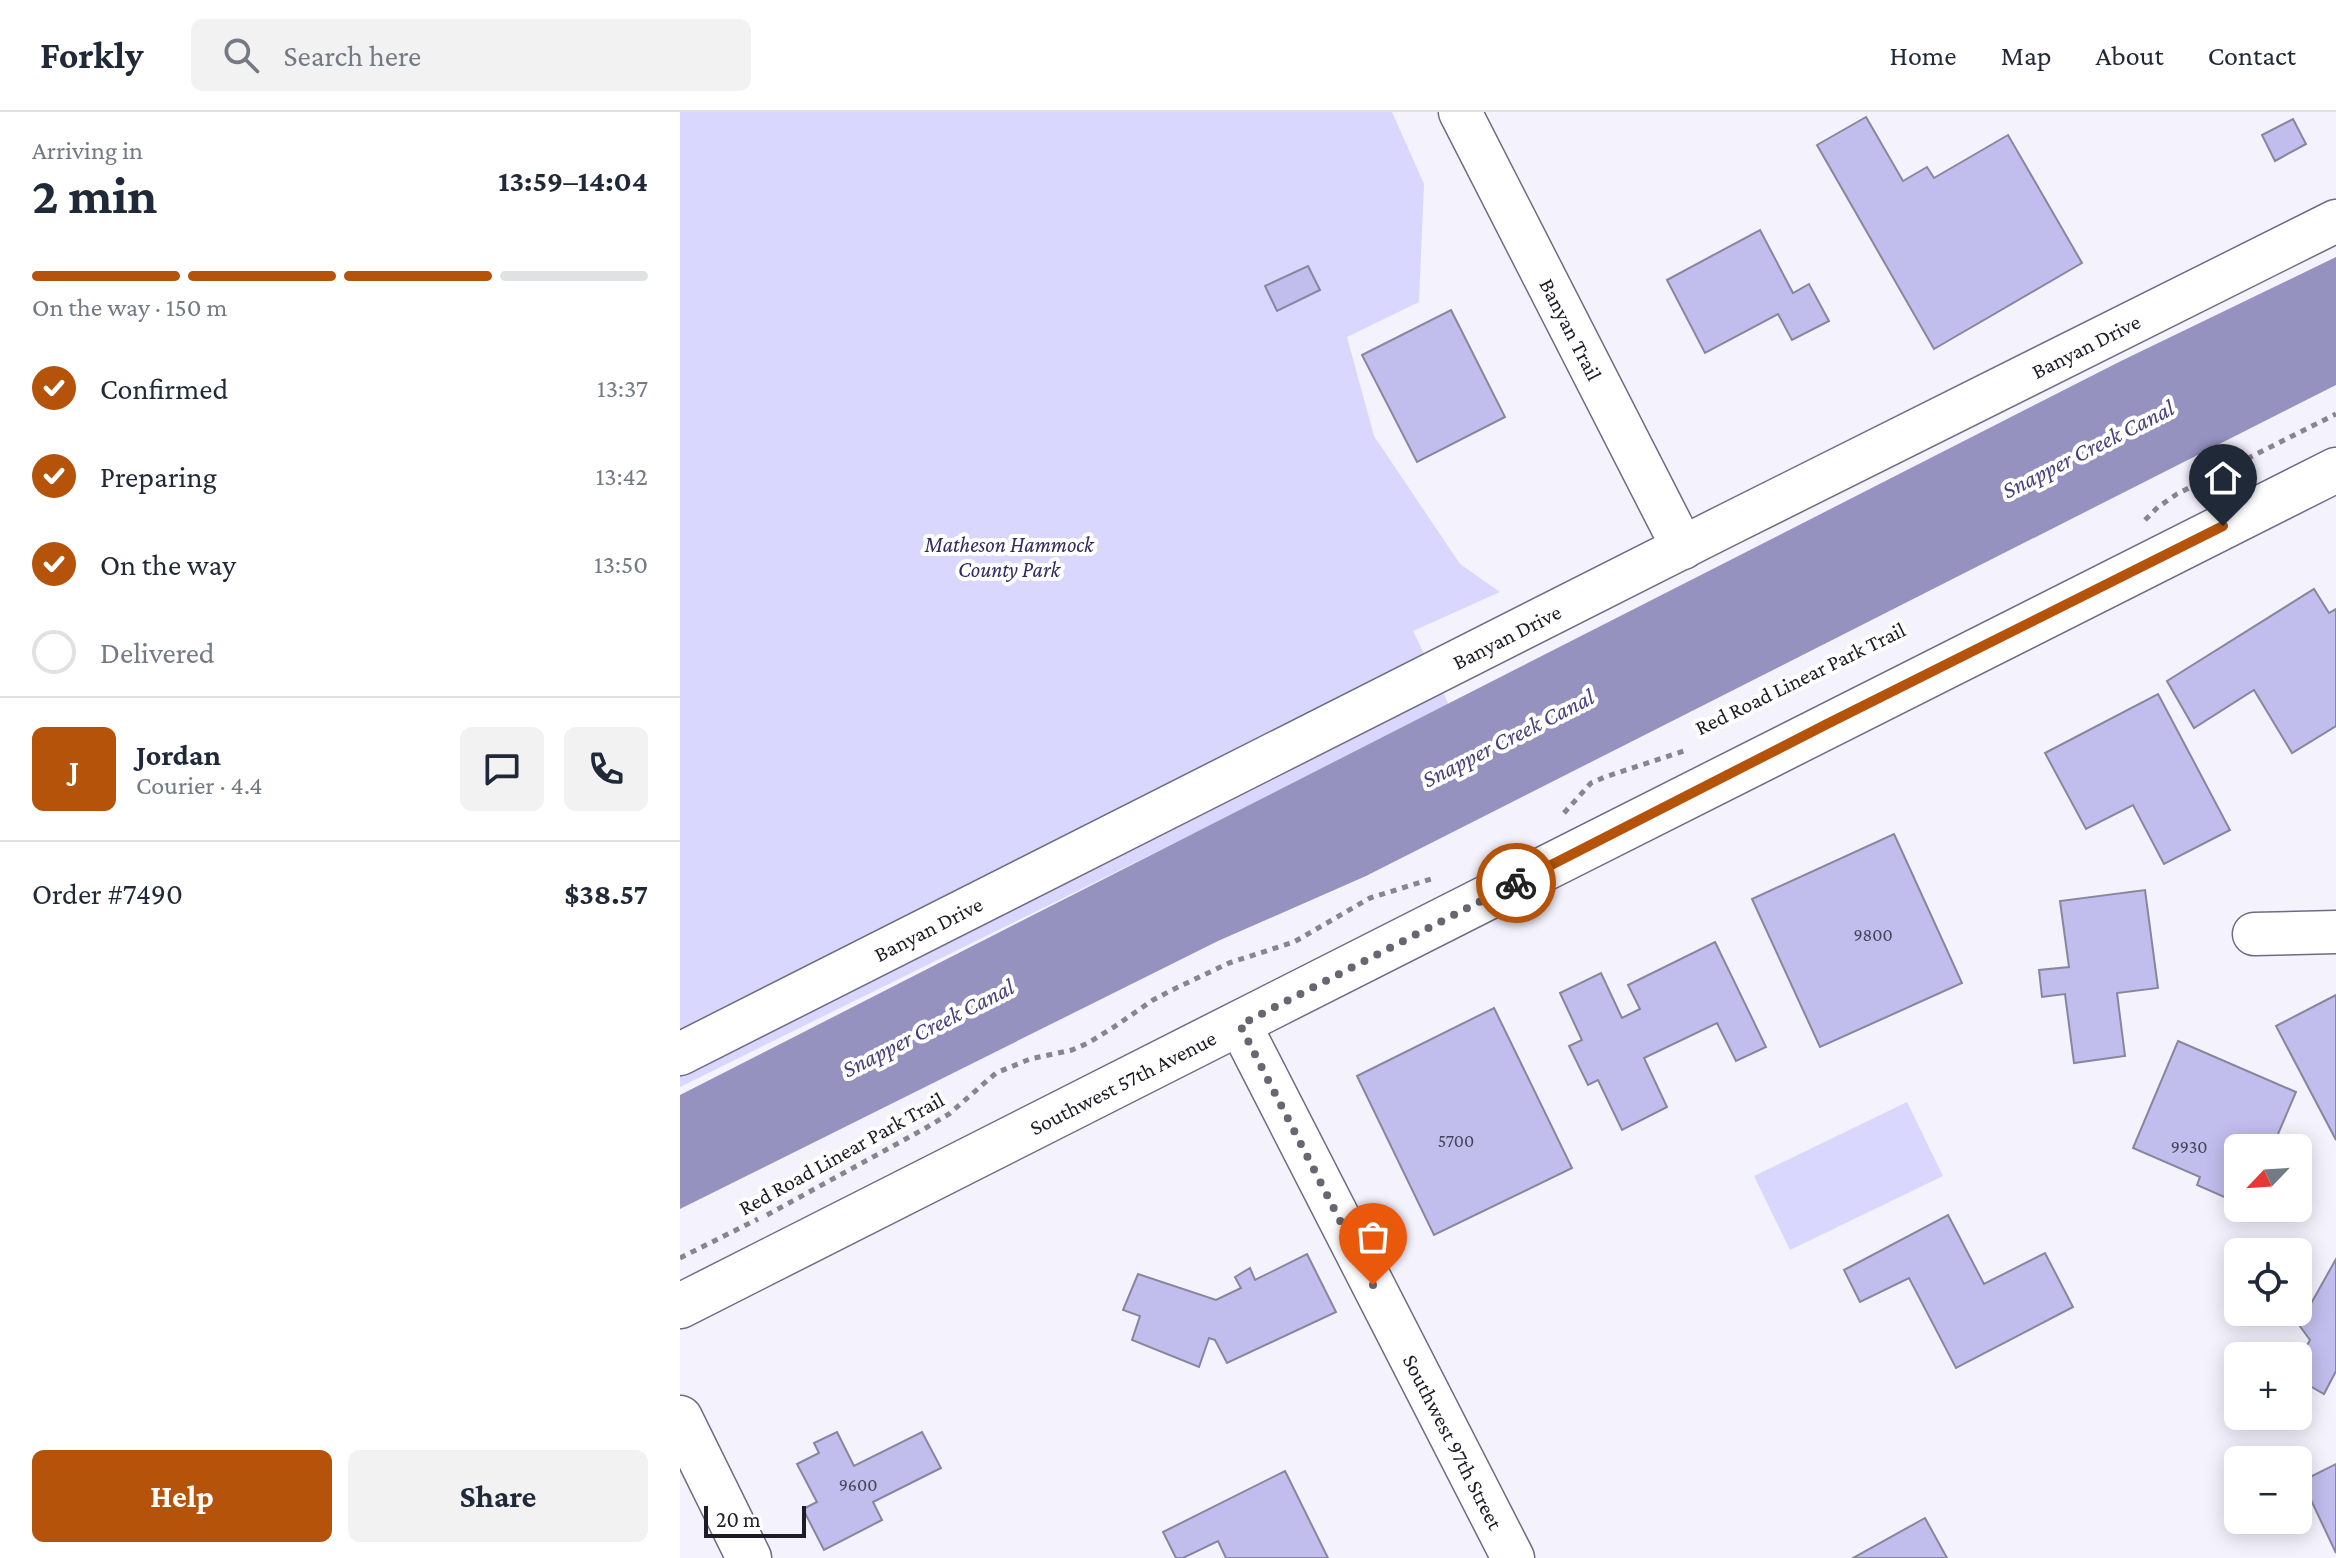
<!DOCTYPE html>
<html lang="en">
<head>
<meta charset="utf-8">
<style>
	body { margin:0; font-family:"Crimson Pro",serif; background:#f2f2f3; color:#1f2937; height:100vh; display:flex; flex-direction:column; font-size:30px; white-space:nowrap }
	* { box-sizing:border-box; margin:0 }
	p { font-size:26px; color:#747a83 }
	.icon { flex:none; width:44px; height:44px; fill:none; stroke:currentColor; stroke-width:2; stroke-linecap:round; stroke-linejoin:round }
	.map { position:relative; flex:1; overflow:hidden }
	.sheet { display:flex; flex-direction:column; background:#fff; width:680px }
	.sheet>* { flex:none }
	.needle { width:52px; rotate:245deg }
	.controls { position:absolute; left:1544px; top:1022px; display:grid; gap:16px }
	.controls a { display:grid; place-items:center; width:88px; height:88px; border-radius:12px; background:#fff; box-shadow:0 4px 20px #0003; font-size:40px }
	.scale { position:absolute; left:24px; bottom:20px; width:102px; box-sizing:border-box; padding-left:8px; border:4px solid #1d1c26; border-top:0; font-size:22px; line-height:28px; white-space:nowrap; color:#1d1c26; -webkit-text-stroke:6px #fff; paint-order:stroke }
	.pin { position:absolute; display:grid; place-items:center; width:68px; height:68px; color:#fff; margin:-82px -34px; border-radius:50% 50% 50% 0; rotate:-45deg; box-shadow:0 0 8px #0007 }
	.pin .icon { rotate:45deg }
	.courier { position:absolute; display:grid; place-items:center; width:80px; height:80px; margin:-40px; border:6px solid #b45309; border-radius:50%; background:#fff; color:#222; box-shadow:0 2px 10px #0007 }
	.overview em { font-style:normal; font-weight:700 }
	.overview div { display:flex; flex-direction:column-reverse }
	.overview { display:flex; align-items:center; justify-content:space-between; height:136px; padding:0 32px }
	h1 { font-size:52px; font-weight:700; line-height:60px }
	.bar { display:grid; grid-template-columns:repeat(4,1fr); gap:12px 8px; align-content:center; height:96px; padding:0 32px }
	.bar i { height:10px; border-radius:6px; background:#e0e1e3 }
	.bar .on { background:#b45309 }
	.bar p { grid-column:span 4 }
	.line { display:flex; align-items:center; gap:20px; padding:0 32px; border-top:2px solid #e0e1e3 }
	.line div { flex:1 }
	.round { display:grid; place-items:center; flex:none; width:84px; height:84px; border-radius:12px; background:#f2f2f3 }
	ol { padding:0 32px; list-style:none }
	li { display:flex; align-items:center; gap:24px; height:88px }
	li p { margin-inline-start:auto }
	li .icon { padding:8px; border-radius:50%; background:#b45309; color:#fff; stroke-width:4 }
	li:last-child { color:#747a83 }
	li i { width:44px; height:44px; border:4px solid #e0e1e3; border-radius:50% }
	.primary-button { display:flex; gap:16px; margin-top:auto; padding:16px 32px }
	.primary-button a { flex:1; height:92px; border-radius:12px; background:#b45309; color:#fff; font-size:32px; font-weight:700; line-height:92px; text-align:center }
	.primary-button a+a { background:#f2f2f3; color:#1f2937 }
	header { display:flex; align-items:center; gap:48px; box-sizing:border-box; height:112px; padding:0 40px; background:#fff; border-bottom:2px solid #e0e1e3 }
	header strong { font-size:38px }
	nav { display:flex; gap:44px; margin-inline-start:auto; font-size:28px }
	.search { width:560px; height:72px; background:#f2f2f3; display:flex; align-items:center; gap:20px; box-sizing:border-box; padding:0 28px; border-radius:12px; color:#747a83; font-size:30px }
	main { display:flex; flex:1; min-height:0 }
	.map>svg:first-child { display:block }
	.green { fill:#d9d7fd }
	.water { fill:#9692c0 }
	.building { fill:#c1bded; stroke:#88869f; stroke-width:2 }
	.lines { fill:none; stroke-linecap:round; stroke-linejoin:round }
	.street-casing { stroke:#6e6c84; stroke-width:45 }
	.secondary-casing { stroke:#6e6c84; stroke-width:47 }
	.path { stroke:#878690; stroke-width:5; stroke-dasharray:6 6; stroke-linecap:butt }
	.street { stroke:#fff; stroke-width:42 }
	.secondary { stroke:#fff; stroke-width:44 }
	.done { stroke:#686771; stroke-width:8; stroke-dasharray:0 14.4 }
	.route { stroke:#b45309; stroke-width:10 }
	.labels { text-anchor:middle; stroke-width:8; stroke-linejoin:round; paint-order:stroke }
	.number-label { font-size:18px; fill:#464458 }
	.street-label { font-size:22px; fill:#1d1c26; stroke:#fff }
	.park-label { font-size:22px; font-style:italic; fill:#332861; stroke:#fff }
	.water-label { font-size:24px; font-style:italic; fill:#483f7a; stroke:#fff }
</style>
</head>
<body>
<header>
<strong>Forkly</strong>
<div class="search"><svg class="icon" aria-label="search" viewBox="0 0 24 24"><circle cx="10" cy="10" r="6"/><path d="M15 15l6 6"/></svg>Search here</div>
<nav><a>Home</a><a>Map</a><a>About</a><a>Contact</a></nav>
</header>
<main>
<section class="sheet">
<div class="overview"><div><h1>2 min</h1><p>Arriving in</p></div><em>13:59–14:04</em></div>
<div class="bar"><i class="on"></i><i class="on"></i><i class="on"></i><i></i><p>On the way · 150 m</p></div>
<ol>
<li><svg class="icon" aria-label="check" viewBox="0 0 24 24"><path d="M5 12l5 5 9-10"/></svg>Confirmed<p>13:37</p></li>
<li><svg class="icon" aria-label="check" viewBox="0 0 24 24"><path d="M5 12l5 5 9-10"/></svg>Preparing<p>13:42</p></li>
<li><svg class="icon" aria-label="check" viewBox="0 0 24 24"><path d="M5 12l5 5 9-10"/></svg>On the way<p>13:50</p></li>
<li><i></i>Delivered</li>
</ol>
<div class="line" style="height:144px"><b class="round" style="background:#b45309;color:#fff">J</b><div><b>Jordan</b><p>Courier · 4.4</p></div><a class="round"><svg class="icon" aria-label="chat" viewBox="0 0 24 24"><path d="M4 5h16v11H9l-5 4z"/></svg></a><a class="round"><svg class="icon" aria-label="phone" viewBox="0 0 24 24"><path d="M5 4h4l2 5-3 2q2 4 5 5l2-3 5 2v4C11 20 4 13 5 4z"/></svg></a></div>
<div class="line" style="height:104px"><div>Order #7490</div><b>$38.57</b></div>
<div class="primary-button"><a>Help</a><a>Share</a></div>
</section>
<div class="map">
<svg width="1656" height="1446" viewBox="0 0 1656 1446">
	<rect width="100%" height="100%" fill="#f3f2fd"/>
	<!-- green -->
	<g class="green">
		<path d="M0 0H712L744 72 739 190 667 225 694 324 780 452 820 480 733 519 770 595 0 975Z"/>
		<path d="M1227 990 1263 1064 1110 1138 1074 1064Z"/>
	</g>
	<!-- water -->
	<path class="water" d="M1656 145V273L686 764 538 829 0 1097V983L1441 249Z"/>
	<!-- building -->
	<g class="building">
		<path d="M1186 5 1223 69 1247 55 1254 66 1328 23 1402 151 1254 237 1137 33Z"/>
		<path d="M1613 7 1626 32 1595 49 1582 23Z"/>
		<path d="M1080 118 1113 181 1129 172 1149 209 1112 228 1098 202 1025 241 987 168Z"/>
		<path d="M628 154 640 178 597 199 585 174Z"/>
		<path d="M771 198 825 305 737 350 682 243Z"/>
		<path d="M1634 477 1649 501 1656 497V614L1612 641 1574 578 1514 616 1487 569Z"/>
		<path d="M1478 582 1550 718 1484 752 1453 693 1406 717 1365 641Z"/>
		<path d="M1214 722 1282 871 1140 935 1072 787Z"/>
		<path d="M1465 778 1478 876 1437 881 1445 944 1394 951 1385 882 1362 885 1359 858 1389 855 1380 789Z"/>
		<path d="M1035 830 1086 935 1056 949 1037 911 964 946 987 995 942 1018 918 968 908 973 889 934 902 928 880 881 921 861 942 906 960 897 948 873Z"/>
		<path d="M1656 883V1028L1596 914Z"/>
		<path d="M814 896 892 1056 754 1123 677 964Z"/>
		<path d="M1498 929 1616 980 1592 1036H1558V1091L1517 1073 1520 1065 1453 1036Z"/>
		<path d="M1268 1103 1304 1172 1365 1141 1393 1195 1276 1256 1229 1166 1180 1190 1164 1158Z"/>
		<path d="M627 1142 656 1200 547 1251 535 1228 529 1226 519 1255 452 1228 460 1204 443 1198 458 1162 536 1188 561 1176 555 1165 570 1156 575 1168Z"/>
		<path d="M1656 1147V1259L1644 1282 1618 1267V1249L1630 1228 1619 1213Z"/>
		<path d="M157 1320 174 1354 242 1320 261 1356 193 1390 202 1408 144 1438 123 1397 137 1390 117 1352 139 1341 134 1331Z"/>
		<path d="M1656 1352V1441L1622 1369Z"/>
		<path d="M605 1359 648 1446H546L538 1429 503 1446H496L483 1420Z"/>
		<path d="M1245 1406 1267 1446H1173Z"/>
	</g>
	<g class="lines">
		<defs>
			<g id="street">
				<path id="s1" d="M780 0 1003 436"/>
				<path d="M1574 822 1656 820"/>
				<path id="s2" d="M560 913 833 1446"/>
				<path id="s3" d="M0 942 1051 411 1656 109"/>
			</g>
			<g id="secondary">
				<path id="s4" d="M0 1194C552 916 1103 634 1656 358"/>
				<path d="M0 1306 69 1446"/>
			</g>
		</defs>
		<!-- street casing -->
		<use href="#street" class="street-casing"/>
		<!-- secondary casing -->
		<use href="#secondary" class="secondary-casing"/>
		<!-- path -->
		<g class="path">
			<path d="M1465 408 1478 395 1497 382 1656 302"/>
			<path d="M884 701 911 671 925 665 1007 638"/>
			<path d="M87 1103 244 1017 269 1002 316 961 350 947 392 938 408 931 434 915 473 888 492 878 549 851 614 830 690 786 751 767"/>
			<path d="M0 1146 78 1107"/>
		</g>
		<!-- street -->
		<use href="#street" class="street"/>
		<!-- secondary -->
		<use href="#secondary" class="secondary"/>
	</g>
	<g class="lines">
		<!-- done -->
		<path class="done" d="M693 1173 560 913 836 771"/>
		<!-- route -->
		<path class="route" d="M836 771 1149 611 1543 414"/>
	</g>
	<g class="labels">
		<!-- number labels -->
		<g class="number-label">
			<text x="1193" y="829">9800</text>
			<text x="776" y="1035">5700</text>
			<text x="1509" y="1041">9930</text>
			<text x="178" y="1379">9600</text>
		</g>
		<!-- street labels -->
		<g class="street-label">
			<text dy="8" stroke="none"><textPath href="#s1" startOffset="244">Banyan Trail</textPath></text>
			<text dy="8" stroke="none"><textPath href="#s3" startOffset="1574">Banyan Drive</textPath></text>
			<text dy="8" stroke="none"><textPath href="#s3" startOffset="926">Banyan Drive</textPath></text>
			<text transform="translate(1120 566) rotate(-26)" y="8">Red Road Linear Park Trail</text>
			<text dy="8" stroke="none"><textPath href="#s3" startOffset="278">Banyan Drive</textPath></text>
			<text dy="8" stroke="none"><textPath href="#s4" startOffset="496">Southwest 57th Avenue</textPath></text>
			<text transform="translate(161 1041) rotate(-29)" y="8">Red Road Linear Park Trail</text>
			<text dy="8" stroke="none"><textPath href="#s2" startOffset="468">Southwest 97th Street</textPath></text>
		</g>
		<!-- park labels -->
		<g class="park-label">
			<text x="329" y="440">Matheson Hammock<tspan x="329" dy="25">County Park</tspan></text>
		</g>
		<!-- water labels -->
		<g class="water-label">
			<text transform="translate(1408 337) rotate(-27)" y="8">Snapper Creek Canal</text>
			<text transform="translate(828 626) rotate(-27)" y="8">Snapper Creek Canal</text>
			<text transform="translate(248 916) rotate(-27)" y="8">Snapper Creek Canal</text>
		</g>
	</g>
</svg>
<div class="controls">
<a><svg class="needle" viewBox="-14 -14 28 28"><path d="M0-13l5 13h-10z" fill="#e53935"/><path d="M0 13l5-13h-10z" fill="#747a83"/></svg></a>
<a><svg class="icon" aria-label="locate" viewBox="0 0 24 24"><circle cx="12" cy="12" r="6"/><path d="M12 2v4M12 18v4M2 12h4M18 12h4"/></svg></a>
<a>+</a>
<a>−</a>
</div>
<div class="scale">20 m</div>
<div class="pin" style="left:693px;top:1173px;background:#ea580c"><svg class="icon" aria-label="bag" viewBox="0 0 24 24"><path d="M5 8h14l-1 12H6zM9 8a3 3 0 0 1 6 0"/></svg></div>
<div class="pin" style="left:1543px;top:414px;background:#1f2937"><svg class="icon" aria-label="home" viewBox="0 0 24 24"><path d="M3 11l9-7 9 7M6 9v11h12V9"/></svg></div>
<div class="courier" style="left:836px;top:771px"><svg class="icon" aria-label="bike" viewBox="0 0 24 24"><circle cx="6" cy="16" r="4"/><circle cx="18" cy="16" r="4"/><path d="M6 16l4-8h5l3 8M10 8l3 8H6M13 5h3"/></svg></div>
</div>
</main>
</body>
</html>
